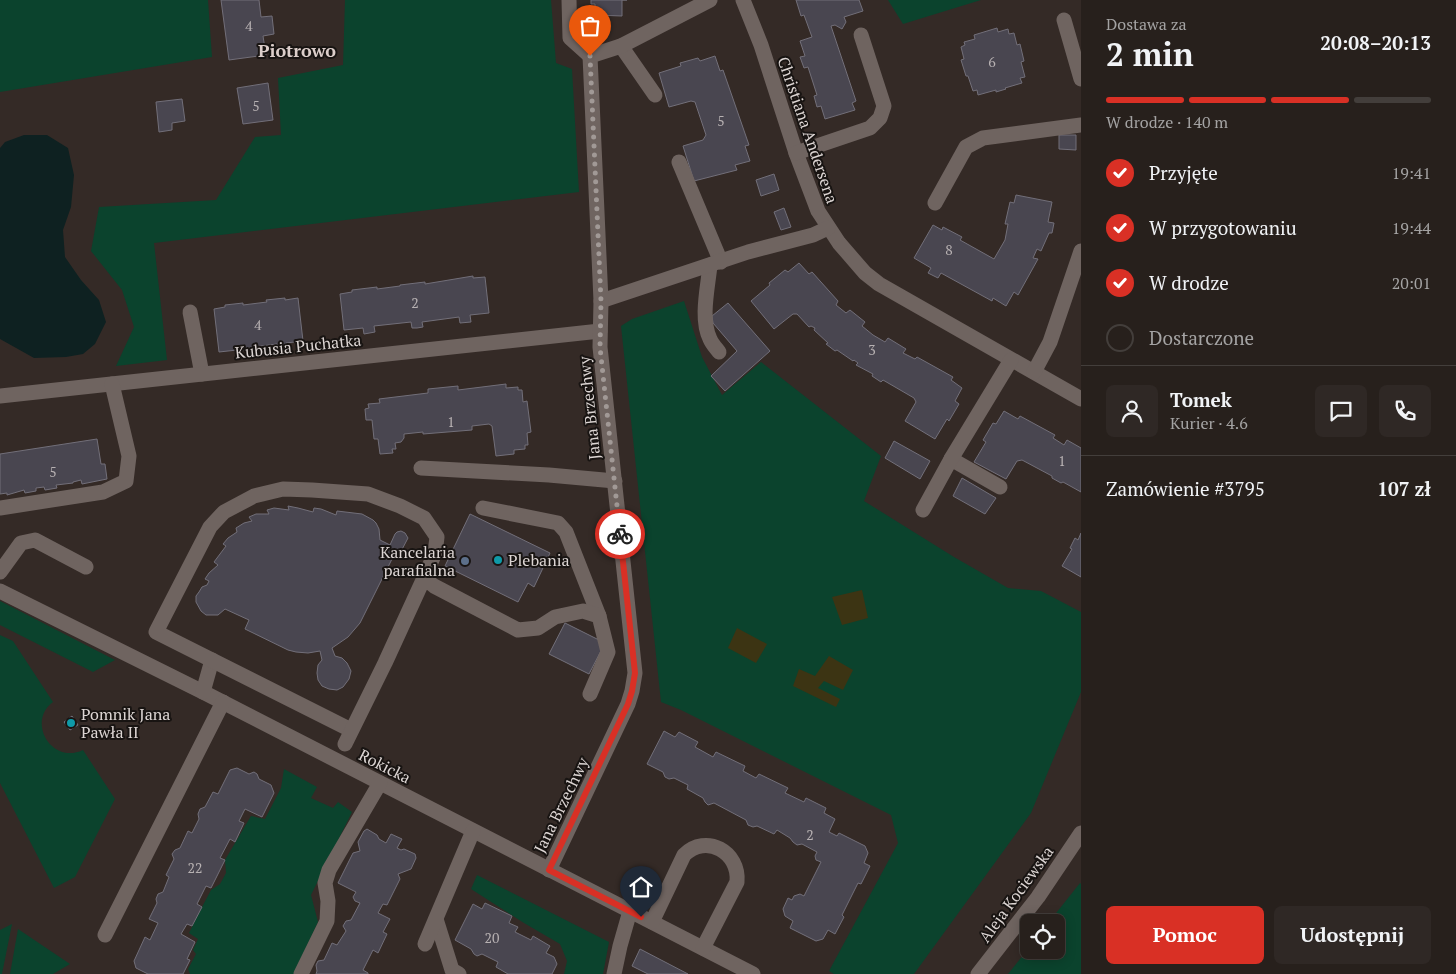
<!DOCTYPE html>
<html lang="pl">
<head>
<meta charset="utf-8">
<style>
	body { margin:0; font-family:"PT Serif",serif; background:#2f2825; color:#f1f3f6; height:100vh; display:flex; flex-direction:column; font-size:19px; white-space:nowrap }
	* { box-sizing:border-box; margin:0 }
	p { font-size:16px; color:#a4a3a3 }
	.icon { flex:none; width:28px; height:28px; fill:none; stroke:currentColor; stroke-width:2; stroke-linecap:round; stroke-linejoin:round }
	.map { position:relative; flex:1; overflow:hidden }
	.drawer { display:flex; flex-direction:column; background:#27201c; width:375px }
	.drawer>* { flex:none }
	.buttons { position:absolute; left:1020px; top:914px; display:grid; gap:10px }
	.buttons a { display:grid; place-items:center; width:45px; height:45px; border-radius:8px; background:#27201c; box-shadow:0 2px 12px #0003,0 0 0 1px #433e3b; font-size:25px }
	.pin { position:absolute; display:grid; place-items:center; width:42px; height:42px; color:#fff; margin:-51px -21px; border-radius:50% 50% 50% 0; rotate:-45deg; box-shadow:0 0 5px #0007 }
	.pin .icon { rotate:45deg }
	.courier { position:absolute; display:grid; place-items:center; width:50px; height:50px; margin:-25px; border:4px solid #d93025; border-radius:50%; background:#fff; color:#222; box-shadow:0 1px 6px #0007 }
	.headline em { font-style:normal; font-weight:700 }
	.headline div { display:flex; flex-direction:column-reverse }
	.headline { display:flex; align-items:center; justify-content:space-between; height:85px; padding:0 25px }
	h1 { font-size:32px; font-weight:700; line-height:38px }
	.bar { display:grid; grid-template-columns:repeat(4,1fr); gap:8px 5px; align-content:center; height:60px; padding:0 25px }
	.bar i { height:6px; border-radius:4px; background:#433e3b }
	.bar .active { background:#d93025 }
	.bar p { grid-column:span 4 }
	.line { display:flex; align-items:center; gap:12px; padding:0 25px; border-top:1px solid #433e3b }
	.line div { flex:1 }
	.round { display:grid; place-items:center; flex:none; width:52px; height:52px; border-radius:8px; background:#2f2825 }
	ol { padding:0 25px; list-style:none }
	li { display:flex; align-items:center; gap:15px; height:55px }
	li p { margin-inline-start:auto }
	li .icon { padding:5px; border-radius:50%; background:#d93025; color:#fff; stroke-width:4 }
	li:last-child { color:#a4a3a3 }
	li i { width:28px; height:28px; border:2px solid #433e3b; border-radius:50% }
	.cta { display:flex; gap:10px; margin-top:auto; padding:10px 25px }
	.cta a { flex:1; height:58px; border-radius:8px; background:#d93025; color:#fff; font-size:20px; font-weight:700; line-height:58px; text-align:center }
	.cta a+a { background:#2f2825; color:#f1f3f6 }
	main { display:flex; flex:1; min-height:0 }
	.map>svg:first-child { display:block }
	.green { fill:#0b432d }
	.sand { fill:#3c3413 }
	.water { fill:#0e2121 }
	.building { fill:#494650; stroke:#726f79 }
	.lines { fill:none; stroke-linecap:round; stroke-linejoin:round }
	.minor { stroke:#6f6460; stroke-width:15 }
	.done { stroke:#a19996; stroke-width:5; stroke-dasharray:0 9 }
	.route { stroke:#d93025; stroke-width:6 }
	.culture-dot { fill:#0f9aa8; stroke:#181412; stroke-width:2 }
	.service-dot { fill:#5c6f8a; stroke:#181412; stroke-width:2 }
	.labels { text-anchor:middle; stroke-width:4; stroke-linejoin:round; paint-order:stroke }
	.number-label { font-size:14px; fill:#b7b1b2 }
	.street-label { font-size:16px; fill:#dcd5d3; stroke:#181412 }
	.poi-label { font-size:16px; fill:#dcd5d3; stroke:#181412; text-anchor:start }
	.neighbourhood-label { font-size:18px; font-weight:bold; fill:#dcceca; stroke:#181412 }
</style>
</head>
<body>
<main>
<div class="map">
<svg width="1081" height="974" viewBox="0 0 1081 974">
	<rect width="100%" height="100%" fill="#342a26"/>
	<!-- green -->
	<g class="green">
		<path d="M0 0H208L212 57 0 92Z"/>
		<path d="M345 0H551L556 63 572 69 579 192 154 243 167 360 116 366 134 327 122 290 91 251 99 207 216 200 255 137 281 135 278 78 343 65Z"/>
		<path d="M888 0H981L903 24Z"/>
		<path d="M684 301 702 357 722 395 761 362 881 456 864 501 954 557 1008 588 1041 591 1081 612V692L1031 813 914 974H834L829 971 898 843 891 815 681 710 661 702 621 326 632 319Z"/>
		<path d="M0 601 115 660 93 672 0 625Z"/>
		<path d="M0 635 13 641 53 702C26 722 52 765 83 750L115 799 75 877 54 888 0 783Z"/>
		<path d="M284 769 317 787 311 798 333 808 338 802 352 812 311 895 318 922 294 974H190L188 969 196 954 193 950 198 939 189 933 202 907 211 890 220 884 226 873 225 860 251 816 265 819 281 788Z"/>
		<path d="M477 875 609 942 603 974H564L567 961 560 944 524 923 471 889Z"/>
		<path d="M1080 883 1081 884V974H1008L1029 948V950H1056V922H1049Z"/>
		<path d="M12 924 2 974H0V930Z"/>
		<path d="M18 929 70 964 53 974H10Z"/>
	</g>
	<!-- sand -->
	<g class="sand">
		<path d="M862 590 868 618 842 625 832 597Z"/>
		<path d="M737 628 767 644 756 663 728 648Z"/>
		<path d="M829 656 853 670 843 690 824 681 818 688 840 699 836 707 793 686 799 669 815 676Z"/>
	</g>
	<!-- water -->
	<path class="water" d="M24 135H47L68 148 74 175 71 207 63 230 65 257 81 280 99 300 106 322 95 344 83 354 66 357 34 358 0 339V148L5 142Z"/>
	<!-- building -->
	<g class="building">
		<path d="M221 0H259L261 17 272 16 274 34 263 36 266 55 229 60Z"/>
		<path d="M591 0H627H622V16L595 15V4H591Z"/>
		<path d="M796 0H859L863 11 844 17 846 22 842 29 835 25 831 26 856 101 852 103 855 110 825 119 821 106 817 107 814 96 817 95 808 67 804 68 800 57 805 56 800 41 812 37 804 15 801 16Z"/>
		<path d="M607 18 608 29 596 30 595 19Z"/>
		<path d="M997 28 998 32 1008 29 1009 34 1014 33 1017 45 1020 44 1024 61 1021 62 1025 77 1020 78 1022 83 1005 88 1006 89 996 92V90L978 95 977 90 973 91 968 76H966L961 60 964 59 961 47 965 45 964 42 975 39 974 35Z"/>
		<path d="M715 56 720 71 723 70 749 145 745 146 750 161 735 165 737 170 694 181 683 146 703 140 706 135 695 102 691 101 669 107 659 73 681 66 680 63 698 58 700 61Z"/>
		<path d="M268 83 273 120 243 124 237 88Z"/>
		<path d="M182 99 185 121 172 123V130L159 132 156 102Z"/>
		<path d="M1059 135H1076V150L1059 149Z"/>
		<path d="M774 174 779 190 761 196 756 180Z"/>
		<path d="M1016 195 1052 202 1048 222 1054 223 1052 233H1049L1041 251 1037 249 1033 258 1038 259 1018 295 1014 292 1006 306 993 298 992 301 941 273 938 278 928 273 931 268 914 258 933 225 942 230 943 227 962 237 960 240 994 259 1005 240 1008 224H1005L1010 202 1014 203Z"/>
		<path d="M784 208 791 227 781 230 774 212Z"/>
		<path d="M799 263 809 274 812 272 838 301 836 305 846 313 850 310 865 322 862 326 873 335 885 342 888 338 906 349 903 353 915 359 917 357 953 377 951 380 962 388 955 401 959 404 949 421 947 419 935 439 905 421 916 402 914 398 883 380 881 382 872 376 873 374 856 365 858 363 854 360 853 361 837 350 835 351 826 344 828 343 814 330 815 328 811 326 809 327 797 314H793L774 329 751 301 770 285 769 283 785 270 788 272Z"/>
		<path d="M473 276V278L485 277 489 313 470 315 471 322 460 323 459 317 422 322 423 327 417 328H412L411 322 374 326 375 332 364 334 363 328 344 330 340 294 352 292V290L377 287V289L400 286V285L425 282V284Z"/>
		<path d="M285 298V300L298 298 303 341 286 343 287 345 281 346H277V344L246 348V350L237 352V350L219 352 214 309 225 307V305L243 303V305L267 302 266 300Z"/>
		<path d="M728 303 770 351 725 391 711 376 737 351 713 323 712 316Z"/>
		<path d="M506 384V388L518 387V390H522L523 402 527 401 531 432 527 433 528 445H525V449L514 450V454L496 456 492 426 489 424 472 426V430L423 434V432L404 434V438L401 442 395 443 396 449H392L393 453 380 454 378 439H374L372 420H366L365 409 369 408 368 404 380 403 379 399 428 393V389L458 386V390Z"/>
		<path d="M1004 411 1018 419 1020 416 1055 435 1053 438 1064 445 1067 440 1081 448V492L1063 482 1061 483 1052 478V476L1022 460 1017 461 1006 479 974 462 986 442 983 440 993 423 996 424Z"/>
		<path d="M97 439 101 464H105L107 479 82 484 81 480 73 482V483L56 485 57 488 45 490 44 487 36 488V491L25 493 24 490 7 495V493L0 494V454Z"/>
		<path d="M894 441 930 461 920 479 885 458Z"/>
		<path d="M962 478 996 498 985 514 953 496Z"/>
		<path d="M288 506 298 508 313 512 314 508 321 509 336 515 337 511 362 514 373 520 376 523 379 529 380 540 390 545 395 534 397 532 401 531 405 533 408 538 397 559 393 557 360 623 348 637 332 648 335 656 342 658 347 663 351 671 349 679 343 687 337 690 329 689 322 686 318 680 317 673 318 665 322 660 320 651 308 653 296 652 288 650 245 629 249 620 225 609 218 615H206L201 611 196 602V596L199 592 202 587 207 585 209 581 205 579 209 573 218 565 214 562 226 546 223 544 228 538 237 532 236 528 244 523 252 521 249 517 256 514H269L267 510 274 508 289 510Z"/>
		<path d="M470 514 550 553 534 587 528 583 518 602 445 566Z"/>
		<path d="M1081 533V577L1062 566 1072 549 1070 548 1075 538 1078 540Z"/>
		<path d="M565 623 605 643 589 674 549 654Z"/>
		<path d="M72 716 78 725 70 730 64 722Z"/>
		<path d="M664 731 675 737 679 732 698 742 695 747 713 757 716 752 745 766 743 771 756 778 759 774 788 788 785 793 804 802 806 798 826 808 824 813 835 819 829 832 837 836 839 833 865 846 868 853 864 863 870 866 861 884 858 883 842 915 844 917 835 934 828 930 823 939 816 941 790 928 793 921 785 916 783 909 788 898 792 900 794 896 800 894 804 896 821 862 816 860 815 856 817 852 802 844 797 845 793 842 790 838 777 830 774 834 757 826 753 827 748 825 746 820 714 803 708 805 705 802 703 798 687 789 688 785 674 778 669 779 665 777 663 772 647 764Z"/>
		<path d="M237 768 249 774 254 772 257 774 259 779 271 785 274 793 262 817 245 809 239 821 244 823 235 842 230 839 220 858 225 860 211 888 206 886 197 904 202 907 192 926 187 924 181 934 195 942 187 959 190 960 183 974H148L136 968 134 961 145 937 150 940 158 923 149 919 157 903 156 899 158 894 163 892 169 877 166 875 174 859 172 854 175 850 180 848 188 831 192 833 199 819 198 814 200 809 205 807 213 792 218 794 230 770Z"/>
		<path d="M367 829 377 835 379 839 386 843 391 834 402 839 397 848 401 850 404 849 415 854 416 858 411 869 398 874 400 879 387 905 383 904 378 913 390 919 383 932 387 934 378 953 373 950 363 970 368 973V974H316L317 971 316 965 318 961 324 960 332 943 337 945 346 931 343 926 346 921 351 920 360 903 355 901 353 897 356 892 338 883 353 853 360 851 358 842 364 831Z"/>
		<path d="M485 903 512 916 509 923 518 927 515 932 531 940 533 936 550 946 546 953 554 957 557 964 552 974H508L496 967 498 962 482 954 477 956 474 954 471 949 455 940 473 904 482 909Z"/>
		<path d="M640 949 688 974H648L632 966Z"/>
	</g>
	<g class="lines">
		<!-- minor -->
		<g class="minor">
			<path d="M569 0 570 38 590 56"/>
			<path d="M743 0 761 45 796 153 818 211 839 243 865 273 879 284 1081 399"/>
			<path d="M1064 20 1081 79"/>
			<path d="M621 46 655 95"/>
			<path d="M796 153 870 128 880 118 884 106 861 35"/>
			<path d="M679 162 721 262"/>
			<path d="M935 203 966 147 983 138 1081 125"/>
			<path d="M710 265C708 287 700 319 710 339 712 344 716 348 719 352"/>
			<path d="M601 301 748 252 813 235 828 228"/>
			<path d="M190 312 202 374"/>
			<path d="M1034 372 1050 342 1081 251"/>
			<path d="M0 396 600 331"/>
			<path d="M951 459 1000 487"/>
			<path d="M421 468 549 475 615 481"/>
			<path d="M0 508 103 492 126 481 129 456 112 384"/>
			<path d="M483 508 558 523 566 532 599 616"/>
			<path d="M923 510 951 459 1011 360"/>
			<path d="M0 572 21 543 35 540 86 567"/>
			<path d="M0 591 203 692 753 974"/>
			<path d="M203 692 212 660"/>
			<path d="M351 730 156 632 210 527 224 512 254 496 283 489 312 490 368 494 400 506 424 518 437 537 435 553 424 578"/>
			<path d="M345 744 385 663 424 578 434 586 518 630 538 628 555 617 583 611 599 616 608 652 590 694"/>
			<path d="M549 870 628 704 632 691 635 673 600 347 601 301 590 56 621 46 710 0"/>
			<path d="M436 919 452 970 459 974"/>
			<path d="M652 922 684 855C706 833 740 852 737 882L703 948"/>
			<path d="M105 935 223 702"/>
			<path d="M425 944 473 831"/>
			<path d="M301 974 327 921 328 901 325 883 329 870 380 783"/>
			<path d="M614 974 620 946 630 911"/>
			<path d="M978 974 1038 897 1081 833"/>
		</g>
	</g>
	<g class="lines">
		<!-- done -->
		<path class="done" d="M590 56 601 301 600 347 620 534"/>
		<!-- route -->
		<path class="route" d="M620 534 635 673 632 691 628 704 549 870 641 917"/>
	</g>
	<!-- markers -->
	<g class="culture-dot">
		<circle cx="498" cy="560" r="5"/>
		<circle cx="71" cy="723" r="5"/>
	</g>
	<circle class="service-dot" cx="465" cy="561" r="5"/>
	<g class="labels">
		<!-- number labels -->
		<g class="number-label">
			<text x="249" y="31">4</text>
			<text x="992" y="67">6</text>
			<text x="256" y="111">5</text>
			<text x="721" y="126">5</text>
			<text x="949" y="255">8</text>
			<text x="415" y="308">2</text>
			<text x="258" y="330">4</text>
			<text x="872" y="355">3</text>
			<text x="451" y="427">1</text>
			<text x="1062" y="466">1</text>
			<text x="53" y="477">5</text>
			<text x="810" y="840">2</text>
			<text x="195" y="873">22</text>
			<text x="492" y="943">20</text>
		</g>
		<!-- street labels -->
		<g class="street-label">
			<text transform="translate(808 130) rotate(71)" y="6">Christiana Andersena</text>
			<text transform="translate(298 346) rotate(-6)" y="6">Kubusia Puchatka</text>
			<text transform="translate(589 408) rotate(-96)" y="6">Jana Brzechwy</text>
			<text transform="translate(385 766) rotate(27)" y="6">Rokicka</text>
			<text transform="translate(561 805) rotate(-64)" y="6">Jana Brzechwy</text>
			<text transform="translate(1016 894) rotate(-54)" y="6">Aleja Kociewska</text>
		</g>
		<!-- poi labels -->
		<g class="poi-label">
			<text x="455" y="558" text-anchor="end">Kancelaria<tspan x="455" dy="18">parafialna</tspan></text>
			<text x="508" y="566">Plebania</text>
			<text x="81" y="720">Pomnik Jana<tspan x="81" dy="18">Pawła II</tspan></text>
		</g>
		<!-- neighbourhood labels -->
		<g class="neighbourhood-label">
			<text x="297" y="57">Piotrowo</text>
		</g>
	</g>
</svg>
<div class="buttons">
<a><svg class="icon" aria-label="locate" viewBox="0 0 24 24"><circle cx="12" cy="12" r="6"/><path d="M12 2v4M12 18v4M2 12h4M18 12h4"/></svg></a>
</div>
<div class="pin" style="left:590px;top:56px;background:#ea580c"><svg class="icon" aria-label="bag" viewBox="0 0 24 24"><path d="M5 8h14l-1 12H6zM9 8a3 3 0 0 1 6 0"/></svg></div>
<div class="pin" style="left:641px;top:917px;background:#1f2937"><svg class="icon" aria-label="home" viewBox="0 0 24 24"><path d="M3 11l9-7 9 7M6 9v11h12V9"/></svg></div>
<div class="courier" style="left:620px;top:534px"><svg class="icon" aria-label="bike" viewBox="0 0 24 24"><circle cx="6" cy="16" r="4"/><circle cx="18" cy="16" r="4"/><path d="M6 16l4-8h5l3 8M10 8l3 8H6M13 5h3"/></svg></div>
</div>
<section class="drawer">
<div class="headline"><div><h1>2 min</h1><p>Dostawa za</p></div><em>20:08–20:13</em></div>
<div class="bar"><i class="active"></i><i class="active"></i><i class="active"></i><i></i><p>W drodze · 140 m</p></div>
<ol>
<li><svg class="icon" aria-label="check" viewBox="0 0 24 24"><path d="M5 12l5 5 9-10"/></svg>Przyjęte<p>19:41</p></li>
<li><svg class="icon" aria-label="check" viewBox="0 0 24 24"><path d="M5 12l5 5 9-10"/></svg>W przygotowaniu<p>19:44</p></li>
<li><svg class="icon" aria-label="check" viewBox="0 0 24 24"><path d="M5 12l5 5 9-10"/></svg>W drodze<p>20:01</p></li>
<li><i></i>Dostarczone</li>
</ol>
<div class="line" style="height:90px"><a class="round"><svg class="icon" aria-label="person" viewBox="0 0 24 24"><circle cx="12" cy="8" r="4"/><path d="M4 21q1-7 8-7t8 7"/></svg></a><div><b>Tomek</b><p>Kurier · 4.6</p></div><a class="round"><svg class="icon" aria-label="chat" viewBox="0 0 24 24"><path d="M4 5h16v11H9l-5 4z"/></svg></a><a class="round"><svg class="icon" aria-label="phone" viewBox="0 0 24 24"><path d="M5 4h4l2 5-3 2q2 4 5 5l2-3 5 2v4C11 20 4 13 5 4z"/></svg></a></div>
<div class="line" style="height:65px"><div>Zamówienie #3795</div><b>107 zł</b></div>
<div class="cta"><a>Pomoc</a><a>Udostępnij</a></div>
</section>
</main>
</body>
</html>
